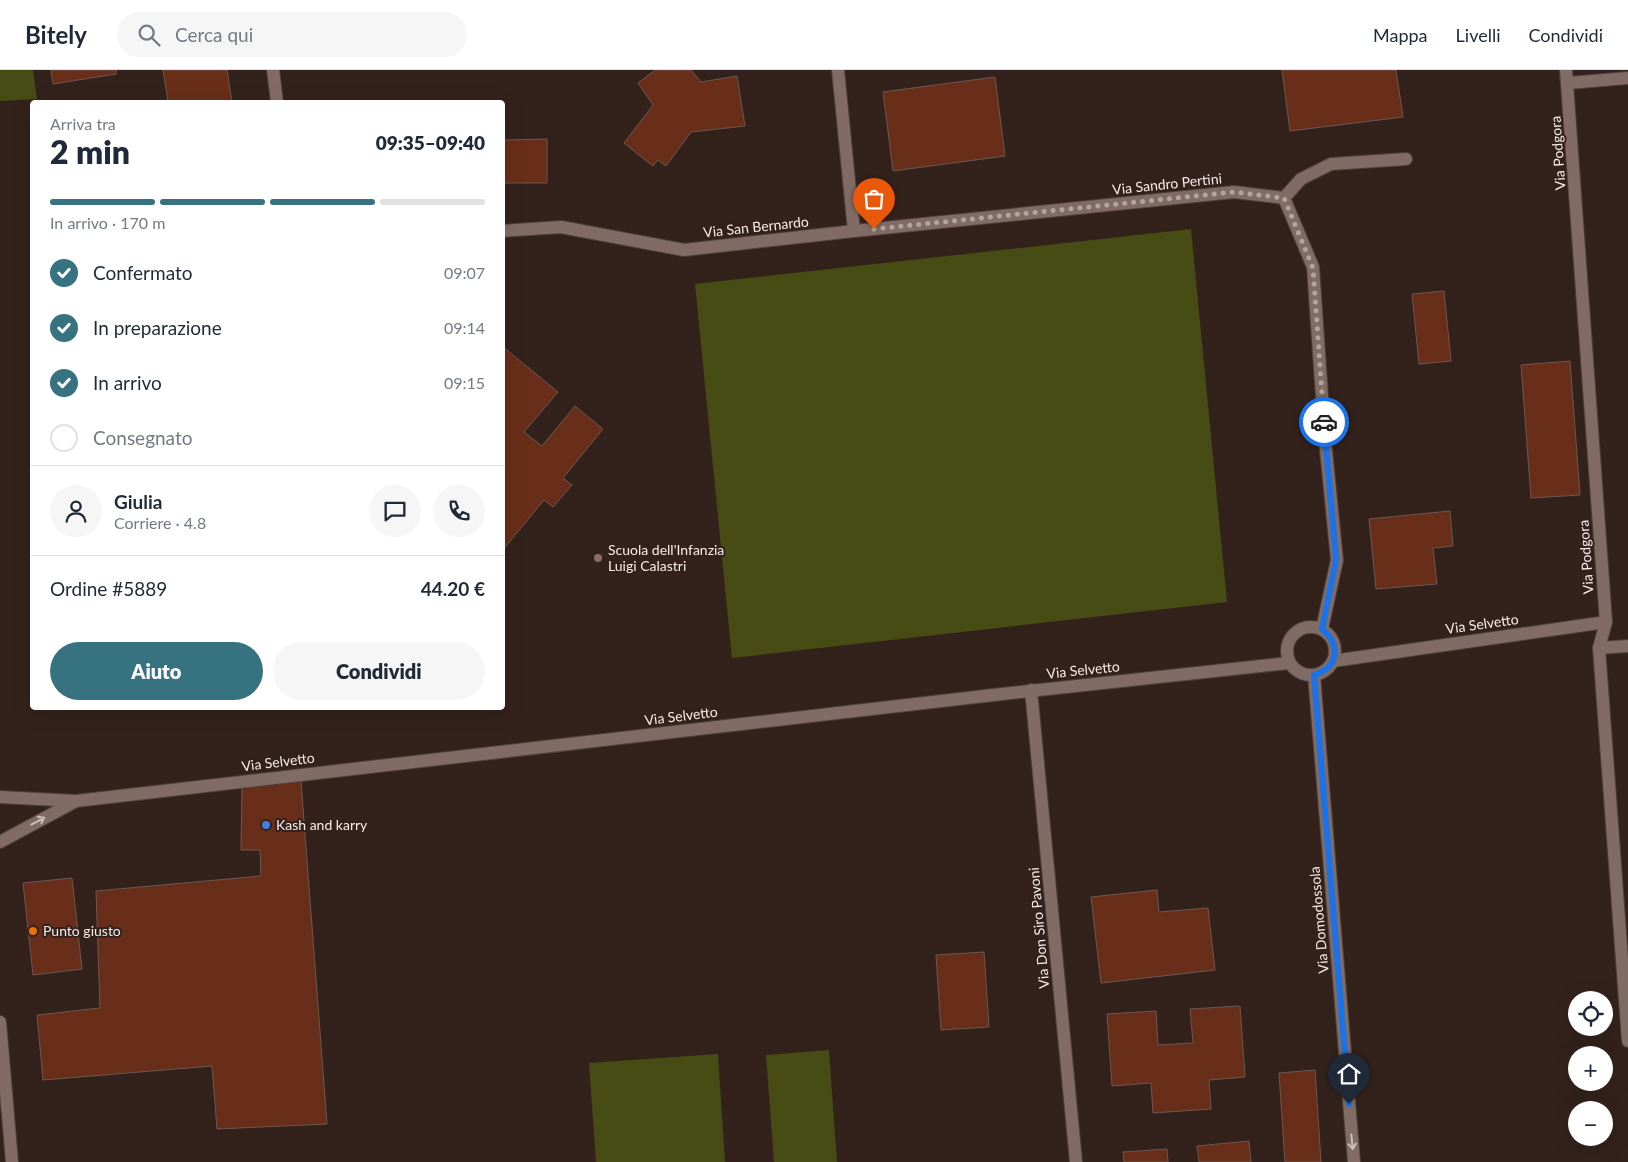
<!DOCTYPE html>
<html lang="it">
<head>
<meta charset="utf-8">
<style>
	body { margin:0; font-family:Lato,sans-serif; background:#f6f6f7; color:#1f2937; height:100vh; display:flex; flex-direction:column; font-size:19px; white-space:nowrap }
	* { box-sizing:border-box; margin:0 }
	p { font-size:16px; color:#747a83 }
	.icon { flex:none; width:28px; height:28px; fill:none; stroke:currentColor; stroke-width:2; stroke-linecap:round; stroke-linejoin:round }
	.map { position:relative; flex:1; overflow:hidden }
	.panel { position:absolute; left:30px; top:30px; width:475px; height:610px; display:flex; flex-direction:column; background:#fff; border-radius:5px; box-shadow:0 5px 20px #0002 }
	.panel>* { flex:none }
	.tools { position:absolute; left:1568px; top:921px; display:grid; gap:10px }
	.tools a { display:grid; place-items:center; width:45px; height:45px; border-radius:50%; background:#fff; box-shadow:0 5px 20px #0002; font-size:25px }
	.pin { position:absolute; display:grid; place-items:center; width:42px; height:42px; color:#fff; margin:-51px -21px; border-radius:50% 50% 50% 0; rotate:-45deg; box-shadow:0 0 5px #0007 }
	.pin .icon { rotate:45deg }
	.courier { position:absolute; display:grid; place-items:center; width:50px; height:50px; margin:-25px; border:4px solid #1a73e8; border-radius:50%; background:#fff; color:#222; box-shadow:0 1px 6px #0007 }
	.summary em { font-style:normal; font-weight:800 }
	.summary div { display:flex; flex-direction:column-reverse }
	.summary { display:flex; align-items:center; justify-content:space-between; height:85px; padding:0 20px }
	h1 { font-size:32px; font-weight:800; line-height:38px }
	.bar { display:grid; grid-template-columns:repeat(4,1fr); gap:8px 5px; align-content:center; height:60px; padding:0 20px }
	.bar i { height:6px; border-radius:4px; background:#e0e1e3 }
	.bar .active { background:#367280 }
	.bar p { grid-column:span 4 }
	.line { display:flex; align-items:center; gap:12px; padding:0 20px; border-top:1px solid #e0e1e3 }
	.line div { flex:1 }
	.round { display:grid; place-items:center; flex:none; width:52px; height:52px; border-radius:26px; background:#f6f6f7 }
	ol { padding:0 20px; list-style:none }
	li { display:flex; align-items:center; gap:15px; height:55px }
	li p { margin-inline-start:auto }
	li .icon { padding:5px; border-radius:50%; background:#367280; color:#fff; stroke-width:4 }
	li:last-child { color:#747a83 }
	li i { width:28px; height:28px; border:2px solid #e0e1e3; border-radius:50% }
	.cta { display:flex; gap:10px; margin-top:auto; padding:10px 20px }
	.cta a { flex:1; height:58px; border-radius:30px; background:#367280; color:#fff; font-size:20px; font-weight:800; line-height:58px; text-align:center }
	.cta a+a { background:#f6f6f7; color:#1f2937 }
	header { display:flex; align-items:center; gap:30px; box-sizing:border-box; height:70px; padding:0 25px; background:#fff; border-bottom:1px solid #e0e1e3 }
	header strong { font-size:24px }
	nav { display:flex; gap:28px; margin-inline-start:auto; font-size:18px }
	.search { width:350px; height:45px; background:#f6f6f7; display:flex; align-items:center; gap:12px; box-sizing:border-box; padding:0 18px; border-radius:28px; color:#747a83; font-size:19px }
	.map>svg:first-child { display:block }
	.green { fill:#474c15 }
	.building { fill:#682e1a; stroke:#6c5851 }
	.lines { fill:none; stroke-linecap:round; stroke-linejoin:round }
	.service-casing { stroke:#4f413c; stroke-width:14 }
	.minor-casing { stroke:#4f413c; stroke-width:14 }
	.tertiary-casing { stroke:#4f413c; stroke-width:14 }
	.service { stroke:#806c64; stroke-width:12 }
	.minor { stroke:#806c64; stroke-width:12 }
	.tertiary { stroke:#806c64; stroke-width:12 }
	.oneway { stroke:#cdbfb9 }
	.done { stroke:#b2a5a0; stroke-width:5; stroke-dasharray:0 9 }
	.route { stroke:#1a73e8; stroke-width:6 }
	.education-dot { fill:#8d6e63; stroke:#33221c; stroke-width:2 }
	.shop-dot { fill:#3f7fe0; stroke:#33221c; stroke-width:2 }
	.food-dot { fill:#e8710a; stroke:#33221c; stroke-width:2 }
	.labels { text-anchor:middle; stroke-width:4; stroke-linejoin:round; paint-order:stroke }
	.street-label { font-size:14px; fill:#f7ebe7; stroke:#33221c }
	.poi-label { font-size:14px; fill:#f7ebe7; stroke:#33221c; text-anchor:start }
</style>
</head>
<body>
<header>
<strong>Bitely</strong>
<div class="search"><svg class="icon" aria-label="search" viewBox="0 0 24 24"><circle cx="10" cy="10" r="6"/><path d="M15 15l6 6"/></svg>Cerca qui</div>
<nav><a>Mappa</a><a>Livelli</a><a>Condividi</a></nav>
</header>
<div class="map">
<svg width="1628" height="1092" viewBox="0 0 1628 1092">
	<rect width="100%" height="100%" fill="#33221c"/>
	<!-- green -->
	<g class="green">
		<path d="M0 0H33L37 29 0 31Z"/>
		<path d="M1191 159 1227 532 732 588 695 214Z"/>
		<path d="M829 980 837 1092H774L766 985Z"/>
		<path d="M718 984 725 1092H596L589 993Z"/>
	</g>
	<!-- building -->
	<g class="building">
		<path d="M51 0H116V4L53 14Z"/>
		<path d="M163 0H227L232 32H168Z"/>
		<path d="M655 0H691L701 12 737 6 745 56 691 62 666 96 658 90 653 96 624 73 653 35 638 13Z"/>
		<path d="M1282 0H1396L1403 47 1290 61Z"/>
		<path d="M995 7 1005 86 893 101 883 22Z"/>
		<path d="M547 69V113H502V70Z"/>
		<path d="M1444 221 1451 291 1419 294 1412 224Z"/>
		<path d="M502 276 558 322 524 362 542 376 575 336 603 359 563 408 572 415 553 437 544 430 502 481Z"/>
		<path d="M1570 291 1580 425 1531 428 1521 295Z"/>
		<path d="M1450 441 1453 476 1433 478 1437 514 1376 519 1369 449Z"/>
		<path d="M301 711 327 1054 217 1059 212 996 43 1010 37 945 100 938 96 821 261 806 260 780H241L242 716Z"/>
		<path d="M72 808 82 899 33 905 23 813Z"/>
		<path d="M1157 820 1159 842 1208 838 1215 900 1101 913 1091 827Z"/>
		<path d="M984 882 989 957 941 960 936 885Z"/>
		<path d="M1240 936 1245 1007 1209 1010 1211 1039 1153 1043 1151 1013 1112 1016 1107 944 1156 941 1158 975 1193 973 1190 939Z"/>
		<path d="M1315 1000 1321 1092H1285L1279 1003Z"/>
		<path d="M1249 1071 1251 1092H1199L1197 1076Z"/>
		<path d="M1167 1079 1168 1092H1124L1123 1082Z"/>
	</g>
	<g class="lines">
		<defs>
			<path id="service" d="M1284 128 1301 109 1331 94 1406 89"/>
			<g id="minor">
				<path d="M273 0 277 32"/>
				<path d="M1566 0 1606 552 1599 578 1628 971"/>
				<path d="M1568 13 1628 8"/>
				<path d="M502 161 561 157 684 180 854 161 838 0"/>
				<path d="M854 161 1234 122 1284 128 1313 197 1325 370 1337 490 1322 559"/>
				<circle cx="1311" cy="581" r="24"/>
				<path d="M1599 578 1628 576"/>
				<path d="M1333 591 1606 552"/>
				<path d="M1314 605 1354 1092"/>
				<path d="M1031 620 1076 1092"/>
				<path d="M0 727 76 731 1002 624 1289 593"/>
				<path d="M0 772 76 731"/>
			</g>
			<path id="tertiary" d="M0 952 12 1092"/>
		</defs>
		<!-- service casing -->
		<use href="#service" class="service-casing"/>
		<!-- minor casing -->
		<use href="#minor" class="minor-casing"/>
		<!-- tertiary casing -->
		<use href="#tertiary" class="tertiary-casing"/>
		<!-- service -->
		<use href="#service" class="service"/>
		<!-- minor -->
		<use href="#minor" class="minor"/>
		<!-- tertiary -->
		<use href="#tertiary" class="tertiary"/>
	</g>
	<!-- one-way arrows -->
	<defs><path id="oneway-shaft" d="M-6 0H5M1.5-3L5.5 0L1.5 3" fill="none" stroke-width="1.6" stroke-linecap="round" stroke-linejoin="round" transform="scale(1.25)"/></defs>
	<g class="oneway">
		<use href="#oneway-shaft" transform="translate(38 751) rotate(-28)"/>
		<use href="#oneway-shaft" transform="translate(1352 1072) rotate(85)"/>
	</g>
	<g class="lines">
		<!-- done -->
		<path class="done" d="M874 159 1234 122 1284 128 1313 198 1324 352"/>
		<!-- route -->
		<path class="route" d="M1324 352 1336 490 1322 559C1341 575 1339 597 1314 605L1349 1034"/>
	</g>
	<!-- markers -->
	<circle class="education-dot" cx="598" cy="488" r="5"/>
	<circle class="shop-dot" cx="266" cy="755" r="5"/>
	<circle class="food-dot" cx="33" cy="861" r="5"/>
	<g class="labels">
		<!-- street labels -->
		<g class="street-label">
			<text transform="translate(1558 83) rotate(-94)" y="5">Via Podgora</text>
			<text transform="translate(1167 114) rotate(-6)" y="5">Via Sandro Pertini</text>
			<text transform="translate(756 157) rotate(-6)" y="5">Via San Bernardo</text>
			<text transform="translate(1586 487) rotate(-94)" y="5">Via Podgora</text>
			<text transform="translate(1482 554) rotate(-8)" y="5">Via Selvetto</text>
			<text transform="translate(1083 600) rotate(-6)" y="5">Via Selvetto</text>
			<text transform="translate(681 646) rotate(-7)" y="5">Via Selvetto</text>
			<text transform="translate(278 692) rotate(-7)" y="5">Via Selvetto</text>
			<text transform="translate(1319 850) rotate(-95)" y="5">Via Domodossola</text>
			<text transform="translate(1039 858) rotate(-95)" y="5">Via Don Siro Pavoni</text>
		</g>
		<!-- poi labels -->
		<g class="poi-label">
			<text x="608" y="485">Scuola dell'Infanzia<tspan x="608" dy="16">Luigi Calastri</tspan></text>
			<text x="276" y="760">Kash and karry</text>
			<text x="43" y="866">Punto giusto</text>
		</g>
	</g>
</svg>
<div class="tools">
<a><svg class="icon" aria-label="locate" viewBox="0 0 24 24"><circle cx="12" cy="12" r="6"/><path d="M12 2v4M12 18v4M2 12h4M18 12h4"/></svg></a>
<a>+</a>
<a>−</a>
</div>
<div class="pin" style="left:874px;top:159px;background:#ea580c"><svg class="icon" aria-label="bag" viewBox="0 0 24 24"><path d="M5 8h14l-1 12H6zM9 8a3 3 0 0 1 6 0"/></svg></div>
<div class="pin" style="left:1349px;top:1034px;background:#1f2937"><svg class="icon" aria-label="home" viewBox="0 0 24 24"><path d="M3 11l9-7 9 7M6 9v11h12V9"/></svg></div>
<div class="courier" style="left:1324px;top:352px"><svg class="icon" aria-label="car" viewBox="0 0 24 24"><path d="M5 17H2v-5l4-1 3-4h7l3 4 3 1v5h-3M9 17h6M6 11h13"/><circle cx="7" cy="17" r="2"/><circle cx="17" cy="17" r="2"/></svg></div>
<section class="panel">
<div class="summary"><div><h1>2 min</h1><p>Arriva tra</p></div><em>09:35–09:40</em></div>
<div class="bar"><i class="active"></i><i class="active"></i><i class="active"></i><i></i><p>In arrivo · 170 m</p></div>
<ol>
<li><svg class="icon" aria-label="check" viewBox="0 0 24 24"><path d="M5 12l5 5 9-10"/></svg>Confermato<p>09:07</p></li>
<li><svg class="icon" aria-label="check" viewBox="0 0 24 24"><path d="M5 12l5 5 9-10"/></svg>In preparazione<p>09:14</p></li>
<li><svg class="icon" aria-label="check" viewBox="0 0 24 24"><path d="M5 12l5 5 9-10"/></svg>In arrivo<p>09:15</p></li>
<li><i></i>Consegnato</li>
</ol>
<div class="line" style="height:90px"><a class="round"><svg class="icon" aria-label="person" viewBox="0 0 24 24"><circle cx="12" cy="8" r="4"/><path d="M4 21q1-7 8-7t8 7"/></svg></a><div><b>Giulia</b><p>Corriere · 4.8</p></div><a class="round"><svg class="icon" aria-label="chat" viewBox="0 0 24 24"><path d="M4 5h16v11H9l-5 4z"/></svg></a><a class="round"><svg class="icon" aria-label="phone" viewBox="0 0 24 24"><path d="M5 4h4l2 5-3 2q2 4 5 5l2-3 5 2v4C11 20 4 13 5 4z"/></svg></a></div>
<div class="line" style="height:65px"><div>Ordine #5889</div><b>44.20 €</b></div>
<div class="cta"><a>Aiuto</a><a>Condividi</a></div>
</section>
</div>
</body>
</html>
